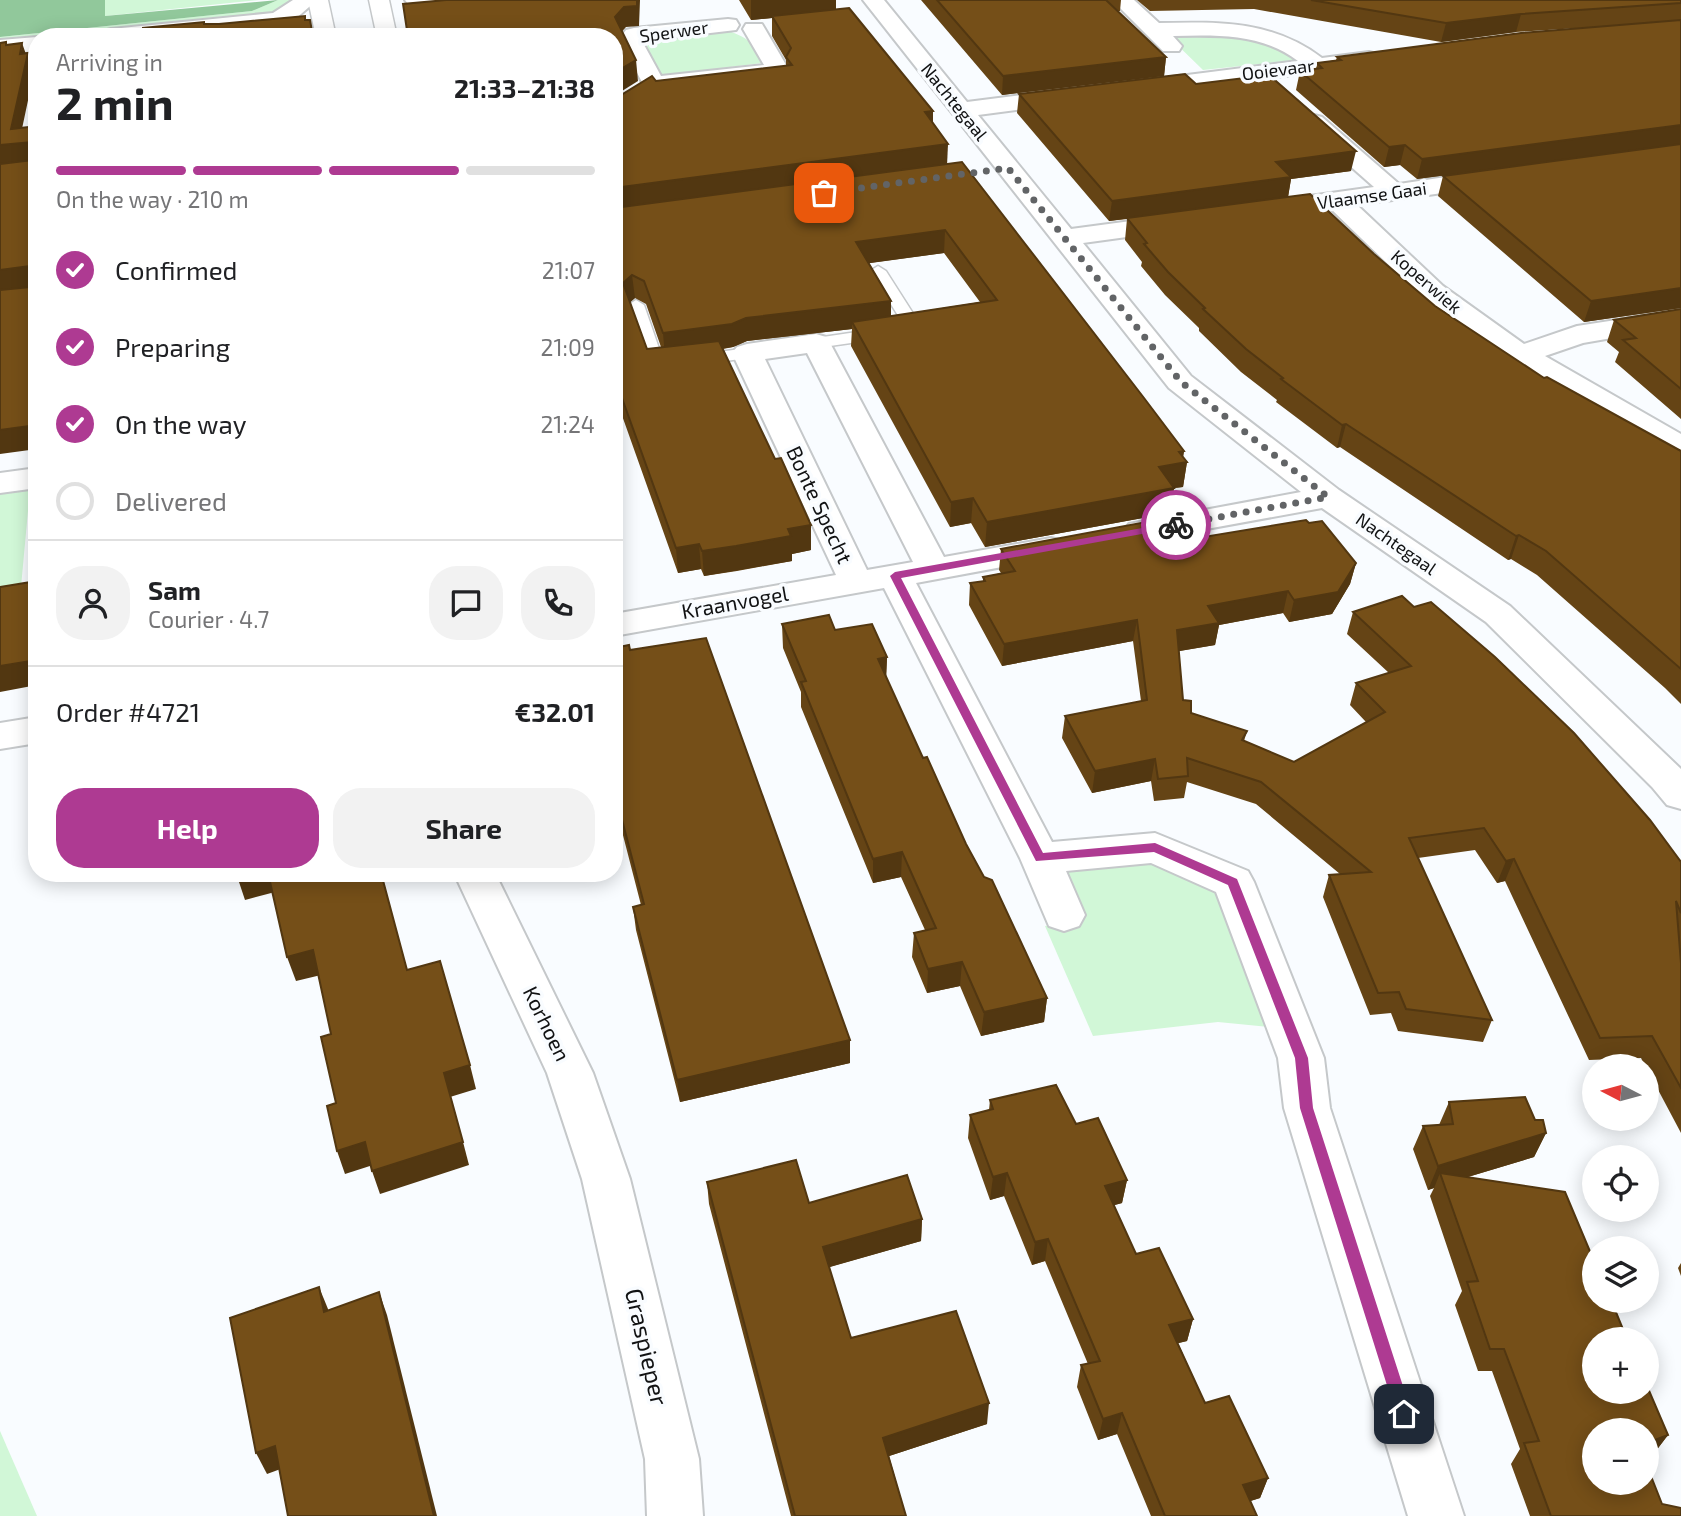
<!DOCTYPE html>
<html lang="en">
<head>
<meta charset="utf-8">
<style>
	body { margin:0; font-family:"Exo 2",sans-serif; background:#f2f2f2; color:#202124; height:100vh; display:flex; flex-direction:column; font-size:26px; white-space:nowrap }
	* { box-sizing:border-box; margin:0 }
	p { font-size:23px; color:#757577 }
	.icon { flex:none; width:38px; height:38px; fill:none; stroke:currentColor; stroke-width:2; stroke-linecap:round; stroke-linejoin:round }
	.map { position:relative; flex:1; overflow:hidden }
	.details { position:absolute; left:28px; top:28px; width:595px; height:854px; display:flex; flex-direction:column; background:#fff; border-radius:28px; box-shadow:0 4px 18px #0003 }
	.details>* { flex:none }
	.needle { width:46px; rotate:276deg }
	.controls { position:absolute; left:1582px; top:1054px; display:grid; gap:14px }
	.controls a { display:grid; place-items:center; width:77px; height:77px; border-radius:50%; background:#fff; box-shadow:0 4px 18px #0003; font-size:35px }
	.pin { position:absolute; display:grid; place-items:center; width:60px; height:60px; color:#fff; margin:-30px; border-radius:14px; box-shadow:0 4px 10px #0006 }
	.courier { position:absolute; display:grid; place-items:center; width:70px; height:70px; margin:-35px; border:5px solid #ae3a92; border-radius:50%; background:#fff; color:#222; box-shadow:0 2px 9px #0007 }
	.summary em { font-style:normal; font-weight:700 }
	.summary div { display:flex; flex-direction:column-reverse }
	.summary { display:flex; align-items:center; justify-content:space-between; height:119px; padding:0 28px }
	h1 { font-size:46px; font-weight:700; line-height:52px }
	.bar { display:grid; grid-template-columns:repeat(4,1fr); gap:10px 7px; align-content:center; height:84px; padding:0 28px }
	.bar i { height:9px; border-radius:5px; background:#e0e0e0 }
	.bar .current { background:#ae3a92 }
	.bar p { grid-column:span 4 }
	.line { display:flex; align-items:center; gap:18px; padding:0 28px; border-top:2px solid #e0e0e0 }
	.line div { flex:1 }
	.round { display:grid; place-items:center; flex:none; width:74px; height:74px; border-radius:28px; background:#f2f2f2 }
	ol { padding:0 28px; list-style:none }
	li { display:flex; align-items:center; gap:21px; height:77px }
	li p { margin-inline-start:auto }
	li .icon { padding:7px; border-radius:50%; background:#ae3a92; color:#fff; stroke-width:4 }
	li:last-child { color:#757577 }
	li i { width:38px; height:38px; border:4px solid #e0e0e0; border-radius:50% }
	.cta { display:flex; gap:14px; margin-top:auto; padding:14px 28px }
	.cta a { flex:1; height:80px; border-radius:28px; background:#ae3a92; color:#fff; font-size:28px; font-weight:700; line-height:80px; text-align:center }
	.cta a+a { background:#f2f2f2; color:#202124 }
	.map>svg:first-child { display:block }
	.green { fill:#d1f7d7 }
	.forest { fill:#91c89b }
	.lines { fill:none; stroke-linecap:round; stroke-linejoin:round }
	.service-casing { stroke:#c5c8ca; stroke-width:3 }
	.pedestrian-casing { stroke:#c5c8ca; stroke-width:3 }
	.minor-casing { stroke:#c5c8ca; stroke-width:4 }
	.service { fill:#fff; fill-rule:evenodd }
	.pedestrian { fill:#fff; fill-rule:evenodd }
	.minor { fill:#fff; fill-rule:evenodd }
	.wall { fill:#654415; fill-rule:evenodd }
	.shaded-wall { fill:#523711 }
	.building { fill:#754f18; stroke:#523711; stroke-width:2 }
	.route { fill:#ae3a92 }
	.done { stroke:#626466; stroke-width:7; stroke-dasharray:0 12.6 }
	.labels { text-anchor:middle; stroke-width:7; stroke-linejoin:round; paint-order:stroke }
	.far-street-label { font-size:18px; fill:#111213; stroke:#f9fcff }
	.street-label { font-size:21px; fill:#111213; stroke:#f9fcff }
	.near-street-label { font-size:24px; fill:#111213; stroke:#f9fcff }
</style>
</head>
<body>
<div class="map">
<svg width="1681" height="1516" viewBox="0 0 1681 1516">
	<rect width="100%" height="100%" fill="#f9fcff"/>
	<!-- green -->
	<g class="green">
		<path d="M105 0H259L105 16Z"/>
		<path d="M278 0H299L281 14 236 19 226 16 0 40V37L252 11Z"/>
		<path d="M721 28C739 35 760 41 762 63L660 76 639 37Z"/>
		<path d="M1165 33C1211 35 1260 30 1297 60L1203 70Z"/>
		<path d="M30 489 21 587 0 593V490Z"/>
		<path d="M1170 857 1204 875 1235 915 1269 1027 1218 1022 1093 1036 1045 926 1083 922 1062 870Z"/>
		<path d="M0 1431 37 1516H0Z"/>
	</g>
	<!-- forest -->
	<path class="forest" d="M0 0H105V16L278 0 252 11 0 37Z"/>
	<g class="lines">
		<defs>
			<g id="service">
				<path d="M878 266 886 271 923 329 921 333 816 348 810 347 807 343 810 339 816 338 904 325 870 271Z"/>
				<path d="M636 300 644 305 663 360 747 348 756 353 747 358 656 371 650 370 628 305Z"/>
			</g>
			<g id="pedestrian">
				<path d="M308 0H328L336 37H316Z"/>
				<path d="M369 0H389L397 37H377Z"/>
			</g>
			<g id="minor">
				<path d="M293 0H317L293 21 273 25 166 37 100 36 103 31 111 29 273 13Z"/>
				<path d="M405 0H468L465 4 436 8 408 4Z"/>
				<path d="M863 0H884L967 102 1070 89 1078 91 1082 96 1078 101 1070 103 978 115 1071 229 1176 215 1185 217 1189 223 1185 229 1083 243 1191 376 1339 490 1510 606 1681 769V809L1667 805 1652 787 1486 622 1322 508 1141 541 1129 538 1124 531 1129 524 1301 492 1169 388Z"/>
				<path d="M1112 0H1134L1159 23C1220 22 1271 20 1322 58L1369 52 1377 54 1380 59 1377 64 1369 66 1140 94 1132 92 1129 87 1132 82 1298 61C1261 33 1217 35 1173 36L1182 46 1179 51H1163Z"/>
				<path d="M728 19 736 20 739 25 736 30 642 41 661 76 764 65 743 29 746 24H762L765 29 789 70 786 75 654 91 646 89 643 84 619 39 626 30 634 28Z"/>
				<path d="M37 37V51L0 54V40Z"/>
				<path d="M1314 115 1322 117 1399 184 1492 170 1501 173 1505 178 1501 183 1492 186 1357 205 1443 286 1524 344 1577 326 1681 310V326L1583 343 1545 356 1681 434V456L1670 454 1511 361 1423 298 1331 209 1267 218 1258 215 1254 210 1258 205 1267 202 1374 187 1306 127 1302 122 1306 117Z"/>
				<path d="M816 334 826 337 830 343 944 557 1051 538 1063 541 1068 548 1063 555 1051 558 916 583 1052 842 1155 833 1248 871 1254 882 1324 1058 1330 1108 1464 1516H1408L1284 1108 1278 1058 1216 892 1151 863 1066 871 1085 915 1079 926 1064 931 1049 926 1020 858 884 588 614 636V614L836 575 732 353 737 347 747 344ZM807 353 913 562 867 570 765 359Z"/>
				<path d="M37 468V488L0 493V473Z"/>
				<path d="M37 717V743L0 749V723Z"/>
				<path d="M454 873H495L593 1073 630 1179 699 1459 703 1516H647L645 1459 582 1179 547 1073Z"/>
			</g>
		</defs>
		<!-- service casing -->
		<use href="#service" class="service-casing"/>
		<!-- pedestrian casing -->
		<use href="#pedestrian" class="pedestrian-casing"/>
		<!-- minor casing -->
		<use href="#minor" class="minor-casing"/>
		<!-- service -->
		<use href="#service" class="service"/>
		<!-- pedestrian -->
		<use href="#pedestrian" class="pedestrian"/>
		<!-- minor -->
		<use href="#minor" class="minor"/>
	</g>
	<!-- wall -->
	<g class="wall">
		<path d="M739 0H836V9L933 123 947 164 1184 451 1183 457 1187 462 1183 487 1174 488 1170 513 985 547 971 523 950 527 851 346 852 329 747 341 733 347 723 349 775 459 811 525V550L792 554V561L737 571 704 576 701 569 678 573 614 393V97L656 81 786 66V60L772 36V18L751 20ZM944 253 980 302 891 316V301L869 263ZM635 298 646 304 661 347 647 349 630 302Z"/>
		<path d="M921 0H1121L1120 11H1118L1166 57 1164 76 1002 95Z"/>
		<path d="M1137 0H1681V308L1584 322 1438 196 1443 176 1545 162 1417 179 1400 165 1384 167 1296 90 1300 71 1316 69 1317 63 1336 60 1337 57 1578 28 1516 32 1441 42 1254 9 1150 11Z"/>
		<path d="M1196 84 1351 171 1291 179 1288 197 1374 254 1435 306 1544 378 1681 451V704L1665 688 1537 575 1511 559 1508 560 1340 447 1337 448 1276 402 1277 400 1241 372 1199 331V328L1165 295 1141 266 1142 262 1125 240 1127 219 1109 221 1017 113 1019 94Z"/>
		<path d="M1681 309V419L1615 362 1619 352 1607 342 1614 320Z"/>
		<path d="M1204 537 1356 563 1350 584 1332 614 1289 622 1283 613 1219 625 1215 645 1179 651 1183 700 1191 713 1247 731 1244 741 1294 762 1366 722 1350 705 1356 683 1389 673 1347 634 1353 612 1681 862V1133L1647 1069V1066H1645L1641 1058 1589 1060 1505 881 1497 883 1475 850 1418 858 1492 1020 1483 1042 1398 1031 1391 1013 1370 1015 1323 897 1329 875 1340 874 1256 804 1187 782 1184 798 1154 801 1151 781 1092 793 1062 738 1065 716 1141 701 1133 641 1002 666 969 605 970 583 983 581V577L1001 573 999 570 1001 549Z"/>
		<path d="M782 624 835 630 887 657 886 677 923 758 966 844 1047 998 1044 1022 981 1036 960 986 927 993 912 957 914 933 925 930 901 877 873 883 801 707V692L783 648Z"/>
		<path d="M614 648 630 650 850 1063 680 1102 636 930 633 907 641 905 617 812 614 813Z"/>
		<path d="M1525 1097 1535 1120H1543L1546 1133 1534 1157 1468 1177 1565 1192 1594 1261V1300H1611L1627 1339H1594V1391H1647V1386L1668 1435 1652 1456 1647 1458V1430H1594V1482H1647V1466L1662 1504 1681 1508V1516H1530L1511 1464 1520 1449 1492 1371H1478L1455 1305 1462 1291 1430 1196 1434 1188 1428 1190 1413 1149 1423 1126 1439 1125 1449 1102Z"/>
		<path d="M990 1100 1076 1124 1127 1180 1122 1203 1114 1205 1136 1254 1193 1319 1187 1341 1178 1343 1205 1403 1268 1478 1260 1498 1250 1501 1257 1516H1151L1117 1434 1098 1440 1077 1387 1081 1365 1088 1364 1045 1261 1032 1265 1004 1196 990 1200 968 1138 970 1115 989 1110Z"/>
		<path d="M707 1182 809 1203 922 1219 921 1241 829 1267 851 1338 987 1424 889 1456 906 1516H791L709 1204Z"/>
		<path d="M1681 1263V1276L1678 1268Z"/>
	</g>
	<!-- shaded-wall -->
	<g class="shaded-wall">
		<path d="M637 0H640L639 26 626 27 617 37 615 17 624 7Z"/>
		<path d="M751 0H836V11L772 16V18L751 20Z"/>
		<path d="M1521 14 1516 32 1441 42 1446 23Z"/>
		<path d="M22 43 27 57 28 53 34 72 19 143 32 142 37 162 0 166V145L11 129Z"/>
		<path d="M1166 57 1164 76 1002 95 1003 76Z"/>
		<path d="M636 60 638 81 614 96V73Z"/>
		<path d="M933 111V133L925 112Z"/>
		<path d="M1681 125V144L1417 179 1422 159Z"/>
		<path d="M948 144 947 166 614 210V188Z"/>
		<path d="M1405 145 1400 165 1384 167 1389 147Z"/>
		<path d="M1356 151 1351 171 1291 179 1288 197 1109 221 1112 201 1276 162Z"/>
		<path d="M945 230 944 253 856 265V242Z"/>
		<path d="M31 266 37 288 0 293V270Z"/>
		<path d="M632 275 635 298 626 306 623 283Z"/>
		<path d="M1681 288V308L1584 322 1591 301Z"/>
		<path d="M891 301V324L852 322V329L747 341 733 347 665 357 663 333 746 318Z"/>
		<path d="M1346 424 1340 447 1337 448 1342 425Z"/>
		<path d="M37 425V449L0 454V430Z"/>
		<path d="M1184 451 1182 463 1187 462 1183 487 1174 488 1170 513 985 547 987 522 1159 467 1179 452Z"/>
		<path d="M973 498 971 523 950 527 951 502Z"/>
		<path d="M811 525V550L792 554V561L704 576 702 551 788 529Z"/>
		<path d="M1519 535 1511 559 1508 560 1516 536Z"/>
		<path d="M699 544 701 569 678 573 676 548Z"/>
		<path d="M1356 563 1350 584 1332 614 1289 622 1294 600Z"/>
		<path d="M1288 591 1283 613 1219 625 1215 645 1174 652 1177 630 1208 606Z"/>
		<path d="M1137 620 1133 641 1002 666 1004 644Z"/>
		<path d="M887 657 886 681 878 659Z"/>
		<path d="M37 660V685L0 692V666Z"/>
		<path d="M1155 759 1151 781 1092 793 1095 771Z"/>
		<path d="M614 790 617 812 614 813Z"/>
		<path d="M902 852 901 877 873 883V859Z"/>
		<path d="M1514 859 1505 881 1497 883 1506 861Z"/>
		<path d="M246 873H269L275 892 245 900 237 876Z"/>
		<path d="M313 950 321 975 296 981 287 957Z"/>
		<path d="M962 962 960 986 927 993 928 969Z"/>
		<path d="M1047 998 1044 1022 981 1036 984 1012Z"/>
		<path d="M850 1040V1063L680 1102 677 1080Z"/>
		<path d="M470 1065 476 1089 450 1097 444 1073Z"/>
		<path d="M1546 1133 1534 1157 1444 1184 1440 1173 1434 1188 1428 1190 1438 1166Z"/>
		<path d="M365 1142 373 1165 345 1174 337 1151Z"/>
		<path d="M463 1142 469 1165 380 1194 372 1171Z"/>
		<path d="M1007 1173 1004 1196 990 1200 993 1177Z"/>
		<path d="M1127 1180 1122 1203 1101 1209 1105 1186Z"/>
		<path d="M922 1219 921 1241 823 1269V1247Z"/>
		<path d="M1048 1239 1045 1261 1032 1265 1035 1242Z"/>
		<path d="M319 1287 328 1309 334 1334 324 1312Z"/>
		<path d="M379 1292 387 1315 437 1516H434Z"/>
		<path d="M1193 1319 1187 1341 1163 1347 1169 1325Z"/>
		<path d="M989 1403 987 1424 883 1458V1438Z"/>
		<path d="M1122 1413 1117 1434 1098 1440 1103 1419Z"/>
		<path d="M1668 1435 1652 1456 1647 1458V1443Z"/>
		<path d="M275 1446 286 1467 267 1474 256 1453Z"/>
		<path d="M1268 1478 1260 1498 1235 1506 1243 1485Z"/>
	</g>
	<!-- building -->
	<g class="building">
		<path d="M446 0H637V6L624 7 615 17 636 60 614 73V37H408L403 4Z"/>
		<path d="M937 0H1106L1166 57 1003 76Z"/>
		<path d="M1311 0H1681V3L1521 14 1446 23Z"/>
		<path d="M849 8 933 111 925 112 948 144 614 188V97L621 95 652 76 656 81 792 65 786 57 791 48 772 16Z"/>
		<path d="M305 16V20H310L313 37H126V32L143 31V28L204 22V24H219Z"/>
		<path d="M1681 20V125L1422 159 1405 145 1389 147 1300 71 1322 68 1317 63 1341 60 1337 57 1521 33Z"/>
		<path d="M6 42V45L22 43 20 54 28 53 11 129 37 126V425L0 430V290L30 287 32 284 31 266 0 270V164L32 160V142L0 145V43Z"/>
		<path d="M1185 74 1196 84 1269 75 1356 151 1276 162 1291 177 1112 201 1019 94Z"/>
		<path d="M1681 144V288L1591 301 1443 176Z"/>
		<path d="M962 162 1144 398 1184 451 1179 452 1187 462 1159 467 1174 488 987 522 973 498 951 502 852 322 997 300 945 230 856 242 891 301 746 318 732 324 663 333 644 281 632 275 623 283 647 349 719 341 775 459 781 458 811 525 788 529 791 536 736 546 702 551 699 544 676 548 614 376V208Z"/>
		<path d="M1310 194 1374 254 1435 306 1544 378 1547 377 1681 451V669L1546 551 1519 535 1516 536 1346 424 1342 425 1281 379 1283 378 1246 349 1203 309 1205 308 1168 272 1144 244 1147 243 1127 218Z"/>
		<path d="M1681 309V389L1623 340 1636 338 1614 320Z"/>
		<path d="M1189 514 1204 537 1306 520 1309 523 1322 521 1356 563 1338 592 1294 600 1288 591 1208 606 1219 623 1177 630 1183 700 1191 701V713L1247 731 1242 740 1294 762 1385 712 1356 683 1411 666 1353 612 1402 596 1414 607 1431 602 1495 657 1574 733 1650 820 1681 862V913L1676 901 1681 963V1088L1652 1036 1600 1038 1514 859 1506 861 1484 828 1409 838 1492 1020 1406 1009 1399 992 1378 993 1329 875 1371 872 1261 782 1187 758 1188 776 1158 779 1155 759 1095 771 1065 716 1147 700 1137 620 1004 644 970 583 985 581 983 577 1015 571 1001 549Z"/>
		<path d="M37 581V660L0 666V587Z"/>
		<path d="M829 615 835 630 872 624 887 657 878 659 923 758 927 757 966 844 984 877 992 880 1047 998 984 1012 962 962 928 969 914 933 936 928 902 852 873 859 801 682 806 681 782 624Z"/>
		<path d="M706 638 850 1040 677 1080 633 907 644 904 614 789V648L629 645 630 650Z"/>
		<path d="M268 873H381L407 970 440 961 470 1065 444 1073 463 1142 372 1171 365 1142 337 1151 327 1106 336 1103 321 1037 331 1034 313 950 287 957Z"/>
		<path d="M1056 1085 1076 1124 1098 1118 1127 1180 1105 1186 1136 1254 1159 1248 1193 1319 1169 1325 1205 1403 1229 1396 1268 1478 1243 1485 1257 1516H1165L1122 1413 1103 1419 1081 1365 1100 1361 1048 1239 1035 1242 1007 1173 993 1177 970 1115 993 1109 990 1100Z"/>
		<path d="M1525 1097 1535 1120H1543L1546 1133 1438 1166 1423 1126 1453 1124 1449 1102Z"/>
		<path d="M796 1160 809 1203 907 1175 922 1219 823 1247 851 1338 956 1311 989 1403 883 1438 906 1516H795L707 1182Z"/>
		<path d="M1440 1173 1565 1192 1594 1261V1300H1611L1627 1339H1594V1391H1647V1386L1668 1435 1647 1443V1430H1594V1482H1647V1466L1662 1504 1681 1508V1516H1551L1524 1443 1539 1441 1504 1349H1490L1467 1282 1478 1281Z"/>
		<path d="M319 1287 324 1312 379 1292 434 1516H288L275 1446 256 1453 230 1318Z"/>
	</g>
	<!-- route -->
	<path class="route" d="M1176 522 1180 523V527L901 578 1043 853 1155 843 1237 879 1308 1058 1313 1108 1412 1414 1410 1419 1404 1422 1398 1419 1396 1414 1300 1108 1295 1058 1228 885 1154 852 1036 861 890 576 895 572Z"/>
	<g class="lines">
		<!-- done -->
		<path class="done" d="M824 193 1008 168 1181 382 1328 497 1176 525"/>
	</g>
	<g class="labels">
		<!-- far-street labels -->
		<g class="far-street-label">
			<text transform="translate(674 32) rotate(-8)" y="6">Sperwer</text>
			<text transform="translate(1278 70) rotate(-7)" y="6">Ooievaar</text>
			<text transform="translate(954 102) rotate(51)" y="6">Nachtegaal</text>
			<text transform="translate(1372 196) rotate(-8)" y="6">Vlaamse Gaai</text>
			<text transform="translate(1426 282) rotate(41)" y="6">Koperwiek</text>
			<text transform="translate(1396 544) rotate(35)" y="6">Nachtegaal</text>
		</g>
		<!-- street labels -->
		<g class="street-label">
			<text transform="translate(819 505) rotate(65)" y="7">Bonte Specht</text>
			<text transform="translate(735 603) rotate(-10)" y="7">Kraanvogel</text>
			<text transform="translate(546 1024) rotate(64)" y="7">Korhoen</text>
		</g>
		<!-- near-street labels -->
		<g class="near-street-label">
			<text transform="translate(646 1347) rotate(77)" y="8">Graspieper</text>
		</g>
	</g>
</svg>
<div class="controls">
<a><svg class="needle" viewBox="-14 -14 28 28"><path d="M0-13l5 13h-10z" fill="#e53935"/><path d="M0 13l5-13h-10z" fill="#757577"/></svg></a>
<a><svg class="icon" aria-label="locate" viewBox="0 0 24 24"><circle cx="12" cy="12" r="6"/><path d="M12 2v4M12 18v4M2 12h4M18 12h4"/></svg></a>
<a><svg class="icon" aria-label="layers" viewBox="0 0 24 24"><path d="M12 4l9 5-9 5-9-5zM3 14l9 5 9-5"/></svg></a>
<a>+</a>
<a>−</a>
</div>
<div class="pin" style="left:824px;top:193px;background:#ea580c"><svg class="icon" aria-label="bag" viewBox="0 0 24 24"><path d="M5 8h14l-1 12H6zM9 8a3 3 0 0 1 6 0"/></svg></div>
<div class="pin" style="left:1404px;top:1414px;background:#1f2937"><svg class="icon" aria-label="home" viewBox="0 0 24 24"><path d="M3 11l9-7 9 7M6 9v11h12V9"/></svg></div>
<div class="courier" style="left:1176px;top:525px"><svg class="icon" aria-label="bike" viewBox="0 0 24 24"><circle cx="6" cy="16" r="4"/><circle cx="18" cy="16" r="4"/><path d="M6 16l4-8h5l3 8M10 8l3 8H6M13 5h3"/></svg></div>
<section class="details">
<div class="summary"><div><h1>2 min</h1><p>Arriving in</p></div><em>21:33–21:38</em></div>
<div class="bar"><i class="current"></i><i class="current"></i><i class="current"></i><i></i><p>On the way · 210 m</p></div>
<ol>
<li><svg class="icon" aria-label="check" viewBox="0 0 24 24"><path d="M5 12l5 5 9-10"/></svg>Confirmed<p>21:07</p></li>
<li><svg class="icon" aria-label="check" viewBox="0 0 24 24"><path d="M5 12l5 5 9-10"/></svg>Preparing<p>21:09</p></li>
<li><svg class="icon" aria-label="check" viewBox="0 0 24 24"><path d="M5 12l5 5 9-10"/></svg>On the way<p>21:24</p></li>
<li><i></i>Delivered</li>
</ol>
<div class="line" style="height:126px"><a class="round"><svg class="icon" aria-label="person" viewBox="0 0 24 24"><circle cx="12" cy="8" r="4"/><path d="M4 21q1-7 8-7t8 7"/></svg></a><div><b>Sam</b><p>Courier · 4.7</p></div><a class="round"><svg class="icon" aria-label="chat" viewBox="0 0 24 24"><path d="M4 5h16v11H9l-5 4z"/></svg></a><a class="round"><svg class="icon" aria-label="phone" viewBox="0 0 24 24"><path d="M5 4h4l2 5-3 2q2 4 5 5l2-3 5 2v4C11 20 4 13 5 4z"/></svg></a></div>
<div class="line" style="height:91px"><div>Order #4721</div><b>€32.01</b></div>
<div class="cta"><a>Help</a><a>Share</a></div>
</section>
</div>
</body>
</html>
